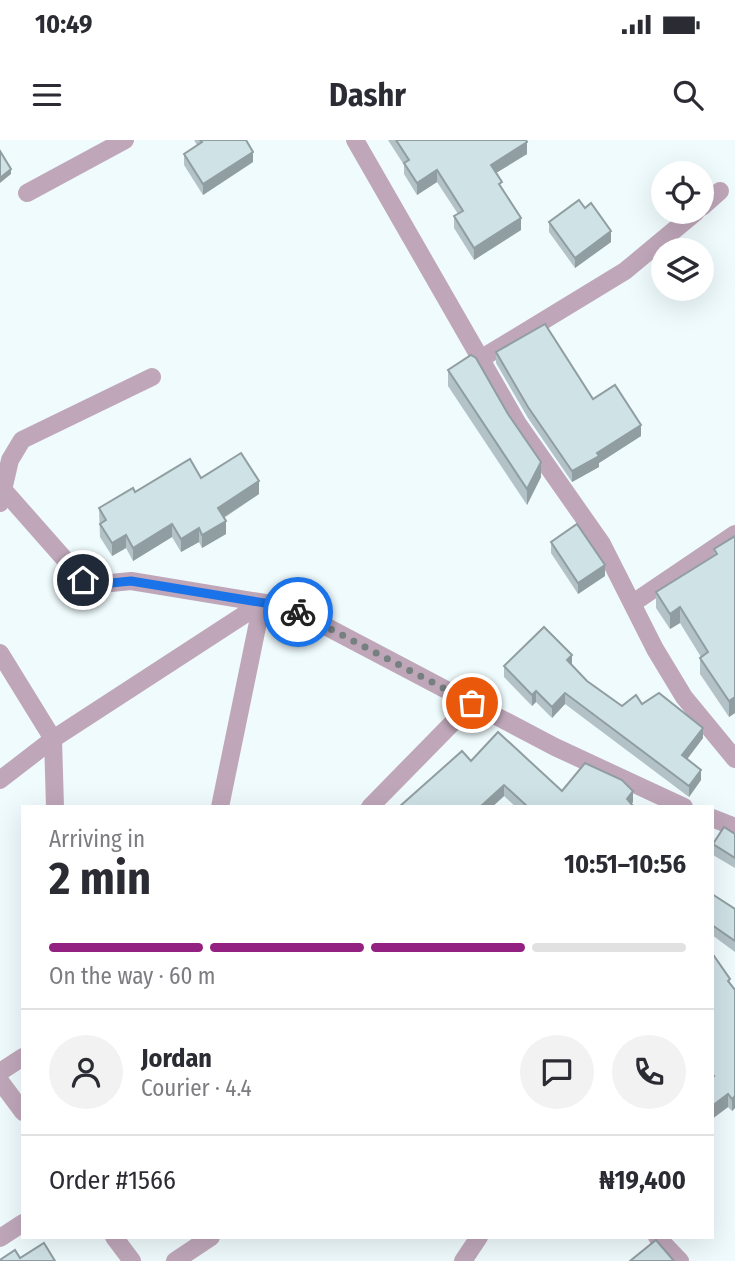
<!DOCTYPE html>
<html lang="en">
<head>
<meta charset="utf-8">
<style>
	body { margin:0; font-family:"Fira Sans Condensed",sans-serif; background:#f2f2f3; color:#2b2b33; height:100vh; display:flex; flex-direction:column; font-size:26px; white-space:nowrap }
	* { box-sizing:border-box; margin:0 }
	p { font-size:23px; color:#7c7c81 }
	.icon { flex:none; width:38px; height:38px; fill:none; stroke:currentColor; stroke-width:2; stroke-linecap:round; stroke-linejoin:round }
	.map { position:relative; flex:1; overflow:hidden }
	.sheet { position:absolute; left:21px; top:665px; width:693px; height:434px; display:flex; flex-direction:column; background:#fff; border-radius:0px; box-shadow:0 7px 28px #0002 }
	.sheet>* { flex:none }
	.controls { position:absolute; left:651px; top:21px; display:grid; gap:14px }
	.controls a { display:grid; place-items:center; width:63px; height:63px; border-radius:50%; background:#fff; box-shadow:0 7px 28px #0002; font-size:35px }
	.pin { position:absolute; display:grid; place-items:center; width:60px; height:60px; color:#fff; margin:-30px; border:4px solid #fff; border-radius:50%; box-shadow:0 2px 7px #0007 }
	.courier { position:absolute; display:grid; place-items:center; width:70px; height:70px; margin:-35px; border:5px solid #1a73e8; border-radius:50%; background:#fff; color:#222; box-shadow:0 2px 9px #0007 }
	.headline em { font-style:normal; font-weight:700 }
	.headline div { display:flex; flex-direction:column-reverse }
	.headline { display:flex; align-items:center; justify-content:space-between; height:119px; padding:0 28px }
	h1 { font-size:46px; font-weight:700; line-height:52px }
	.bar { display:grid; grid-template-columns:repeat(4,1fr); gap:10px 7px; align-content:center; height:84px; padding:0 28px }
	.bar i { height:9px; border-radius:5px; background:#e1e1e2 }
	.bar .active { background:#922181 }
	.bar p { grid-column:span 4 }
	.line { display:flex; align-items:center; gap:18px; padding:0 28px; border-top:2px solid #e1e1e2 }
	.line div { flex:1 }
	.round { display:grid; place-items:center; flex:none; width:74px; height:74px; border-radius:37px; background:#f2f2f3 }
	.status { display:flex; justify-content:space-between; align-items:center; height:49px; padding:0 35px; background:#fff; direction:ltr }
	.status svg { height:19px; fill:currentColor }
	header { display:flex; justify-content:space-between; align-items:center; height:91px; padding:0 28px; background:#fff; font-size:32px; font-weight:700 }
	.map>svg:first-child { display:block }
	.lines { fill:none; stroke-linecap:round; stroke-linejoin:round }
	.minor { stroke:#bfa7b9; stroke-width:18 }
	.wall { fill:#b2c2c6 }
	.shaded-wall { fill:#919ea1 }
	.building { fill:#cfe2e6; stroke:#919ea1; stroke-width:2 }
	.done { stroke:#768081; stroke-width:7; stroke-dasharray:0 12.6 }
	.route { stroke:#1a73e8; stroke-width:9 }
</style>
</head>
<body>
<div class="status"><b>10:49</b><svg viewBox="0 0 49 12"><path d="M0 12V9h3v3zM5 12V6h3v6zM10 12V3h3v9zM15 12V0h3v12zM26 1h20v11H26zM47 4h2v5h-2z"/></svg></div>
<header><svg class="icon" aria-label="menu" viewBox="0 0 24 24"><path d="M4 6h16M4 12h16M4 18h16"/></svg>Dashr<svg class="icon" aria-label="search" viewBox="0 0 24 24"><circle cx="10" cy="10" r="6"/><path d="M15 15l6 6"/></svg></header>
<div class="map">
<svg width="735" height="1121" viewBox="0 0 735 1121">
	<rect width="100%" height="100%" fill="#effbfd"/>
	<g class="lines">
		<!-- minor -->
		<g class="minor">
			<path d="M355 0 518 284 602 404 655 509 684 557 735 619"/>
			<path d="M27 53 125 0"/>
			<path d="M702 67 720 51"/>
			<path d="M482 218 625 131 696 72"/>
			<path d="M0 346 83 440 101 444 131 441 289 467 555 607 684 667"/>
			<path d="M0 363 10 320 22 300 152 237"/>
			<path d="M633 463 735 394"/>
			<path d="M0 513 53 599 55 667"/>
			<path d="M0 640 53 599 262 463"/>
			<path d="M220 667 262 463"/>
			<path d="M370 667 472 563"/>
			<path d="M712 678 735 687"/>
			<path d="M0 932 23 917"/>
			<path d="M0 941 23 972"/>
			<path d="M114 1097 132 1121"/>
			<path d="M657 1097 680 1121"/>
			<path d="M0 1098 23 1083"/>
			<path d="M175 1121 211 1097"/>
			<path d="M463 1121 479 1097"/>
		</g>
	</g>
	<!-- wall -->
	<g class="wall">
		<path d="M194 0H246L253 22 203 55 184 25V14L197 5Z"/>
		<path d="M388 0H526L527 14 496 33 502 50 521 90 474 120 454 88V76L458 74 437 42 417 55 404 34V25Z"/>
		<path d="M549 82 611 102 575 128 549 92Z"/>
		<path d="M496 212 593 259 641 296 599 323V327L572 342 528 278 496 223Z"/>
		<path d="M448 230 541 337 527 365 448 246Z"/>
		<path d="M201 338 259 354 224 378 226 394 202 408 199 402 181 412 172 397 133 421 126 408 112 416 100 397 99 368 135 352Z"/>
		<path d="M735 396V573L729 577 700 534V518L701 517 680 483 670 489 656 468V452L714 416V409Z"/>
		<path d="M551 402 605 436 578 454 551 413Z"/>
		<path d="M572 525 587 541 622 566 642 564 703 598 687 619 701 640 689 657 565 564 552 578 536 562 532 566 504 537V526Z"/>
		<path d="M471 621 562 651 633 662 631 664 634 667H516L504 656 492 667H399Z"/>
		<path d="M735 694V728L713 715V704Z"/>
		<path d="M712 745V754L735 769V812L712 795Z"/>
		<path d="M712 813 735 850V968L732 971 728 967 712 979Z"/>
	</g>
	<!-- shaded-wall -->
	<g class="shaded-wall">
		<path d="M527 2V14L491 36V25Z"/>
		<path d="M253 12V22L203 55V44Z"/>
		<path d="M11 29V34L0 43V38Z"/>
		<path d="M437 30V42L417 55V43Z"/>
		<path d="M521 78V90L474 120V108Z"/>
		<path d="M611 91V102L575 128V118Z"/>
		<path d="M641 285V296L599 323V327L572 342V331L597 313Z"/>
		<path d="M541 322V337L527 365V349Z"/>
		<path d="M259 341V354L218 381V368Z"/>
		<path d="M226 381V394L202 408V395Z"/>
		<path d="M172 384V397L133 421V408Z"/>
		<path d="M199 388V402L181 412V399Z"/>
		<path d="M126 395V408L112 416V403Z"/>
		<path d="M605 425V436L578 454V443Z"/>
		<path d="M680 467V483L670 489V474Z"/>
		<path d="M572 515V526L567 520Z"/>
		<path d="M536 551V562L532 566V555Z"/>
		<path d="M565 553V564L552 578V567Z"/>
		<path d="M735 557V573L729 577V561Z"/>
		<path d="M703 588V598L682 626V615Z"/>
		<path d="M701 630V640L689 657V646Z"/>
		<path d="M504 645V656L492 667H480Z"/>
		<path d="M633 651V662L629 667 627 659Z"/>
		<path d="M728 954V967L712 979V966Z"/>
		<path d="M735 956V968L732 971V959Z"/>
	</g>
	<!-- building -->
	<g class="building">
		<path d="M200 0H246L253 12 203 44 184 14 202 2Z"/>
		<path d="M396 0H526L527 2 491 25 502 42 499 44 521 78 474 108 454 76 463 71 437 30 417 43 404 23 409 20Z"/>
		<path d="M0 11 11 29 0 38Z"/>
		<path d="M579 60 585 68 591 63 611 91 575 118 549 82Z"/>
		<path d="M545 184 593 259 615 245 641 285 597 313 599 316 572 331 528 267 496 212Z"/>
		<path d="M471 215 476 218 508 274 541 322 527 349 448 230Z"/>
		<path d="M241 313 259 341 218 368 226 381 202 395 199 388 181 399 172 384 133 408 126 395 112 403 100 384 106 380 99 368 133 348 135 352 190 319 201 338Z"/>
		<path d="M577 384 605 425 578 443 551 402Z"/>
		<path d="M735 396V557L729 561 700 518 708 512 680 467 670 474 656 452 717 414 714 409Z"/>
		<path d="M544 487 572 515 567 520 587 541 622 566 636 555 642 564 659 553 703 588 682 615 701 630 689 646 565 553 552 567 536 551 532 555 504 526Z"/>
		<path d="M498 592 562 651 585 623 622 640 633 651 627 659 634 667H528L504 645 480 667H399L462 611 471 621Z"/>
		<path d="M724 687 735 694V718L713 704Z"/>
		<path d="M712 754 735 769V801L712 785Z"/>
		<path d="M712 813 730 839 728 841 735 850V956L732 959 728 954 712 966V937L714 936 712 934Z"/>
		<path d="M656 1100 674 1121H630Z"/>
		<path d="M44 1103 55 1121H0V1120L15 1110 20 1118Z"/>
	</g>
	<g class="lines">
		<!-- done -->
		<path class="done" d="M298 472 472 563"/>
		<!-- route -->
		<path class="route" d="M83 440 101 444 131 441 289 467 298 472"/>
	</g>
</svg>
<div class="controls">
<a><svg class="icon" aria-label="locate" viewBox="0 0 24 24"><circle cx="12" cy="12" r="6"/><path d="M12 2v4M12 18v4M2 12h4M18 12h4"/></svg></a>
<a><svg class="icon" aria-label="layers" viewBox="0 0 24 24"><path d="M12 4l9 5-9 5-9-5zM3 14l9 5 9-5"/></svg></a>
</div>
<div class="pin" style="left:472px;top:563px;background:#ea580c"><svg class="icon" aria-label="bag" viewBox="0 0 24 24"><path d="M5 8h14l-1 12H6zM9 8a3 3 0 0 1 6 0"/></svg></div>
<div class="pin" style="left:83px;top:440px;background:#1f2937"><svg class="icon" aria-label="home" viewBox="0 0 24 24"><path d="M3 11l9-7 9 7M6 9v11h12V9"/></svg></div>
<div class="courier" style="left:298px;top:472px"><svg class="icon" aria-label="bike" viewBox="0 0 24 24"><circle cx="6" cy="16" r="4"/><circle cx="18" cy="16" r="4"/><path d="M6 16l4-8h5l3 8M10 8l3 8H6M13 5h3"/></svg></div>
<section class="sheet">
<div class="headline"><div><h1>2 min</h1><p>Arriving in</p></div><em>10:51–10:56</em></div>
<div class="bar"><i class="active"></i><i class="active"></i><i class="active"></i><i></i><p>On the way · 60 m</p></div>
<div class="line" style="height:126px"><a class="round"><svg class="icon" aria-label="person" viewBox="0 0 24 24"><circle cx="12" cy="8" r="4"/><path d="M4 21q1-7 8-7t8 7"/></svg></a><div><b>Jordan</b><p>Courier · 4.4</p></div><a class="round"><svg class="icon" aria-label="chat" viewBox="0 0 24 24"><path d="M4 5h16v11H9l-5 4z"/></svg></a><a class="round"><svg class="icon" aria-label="phone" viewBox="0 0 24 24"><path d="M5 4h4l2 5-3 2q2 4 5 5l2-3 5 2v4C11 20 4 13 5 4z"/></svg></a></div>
<div class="line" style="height:91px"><div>Order #1566</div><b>₦19,400</b></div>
</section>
</div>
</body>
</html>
